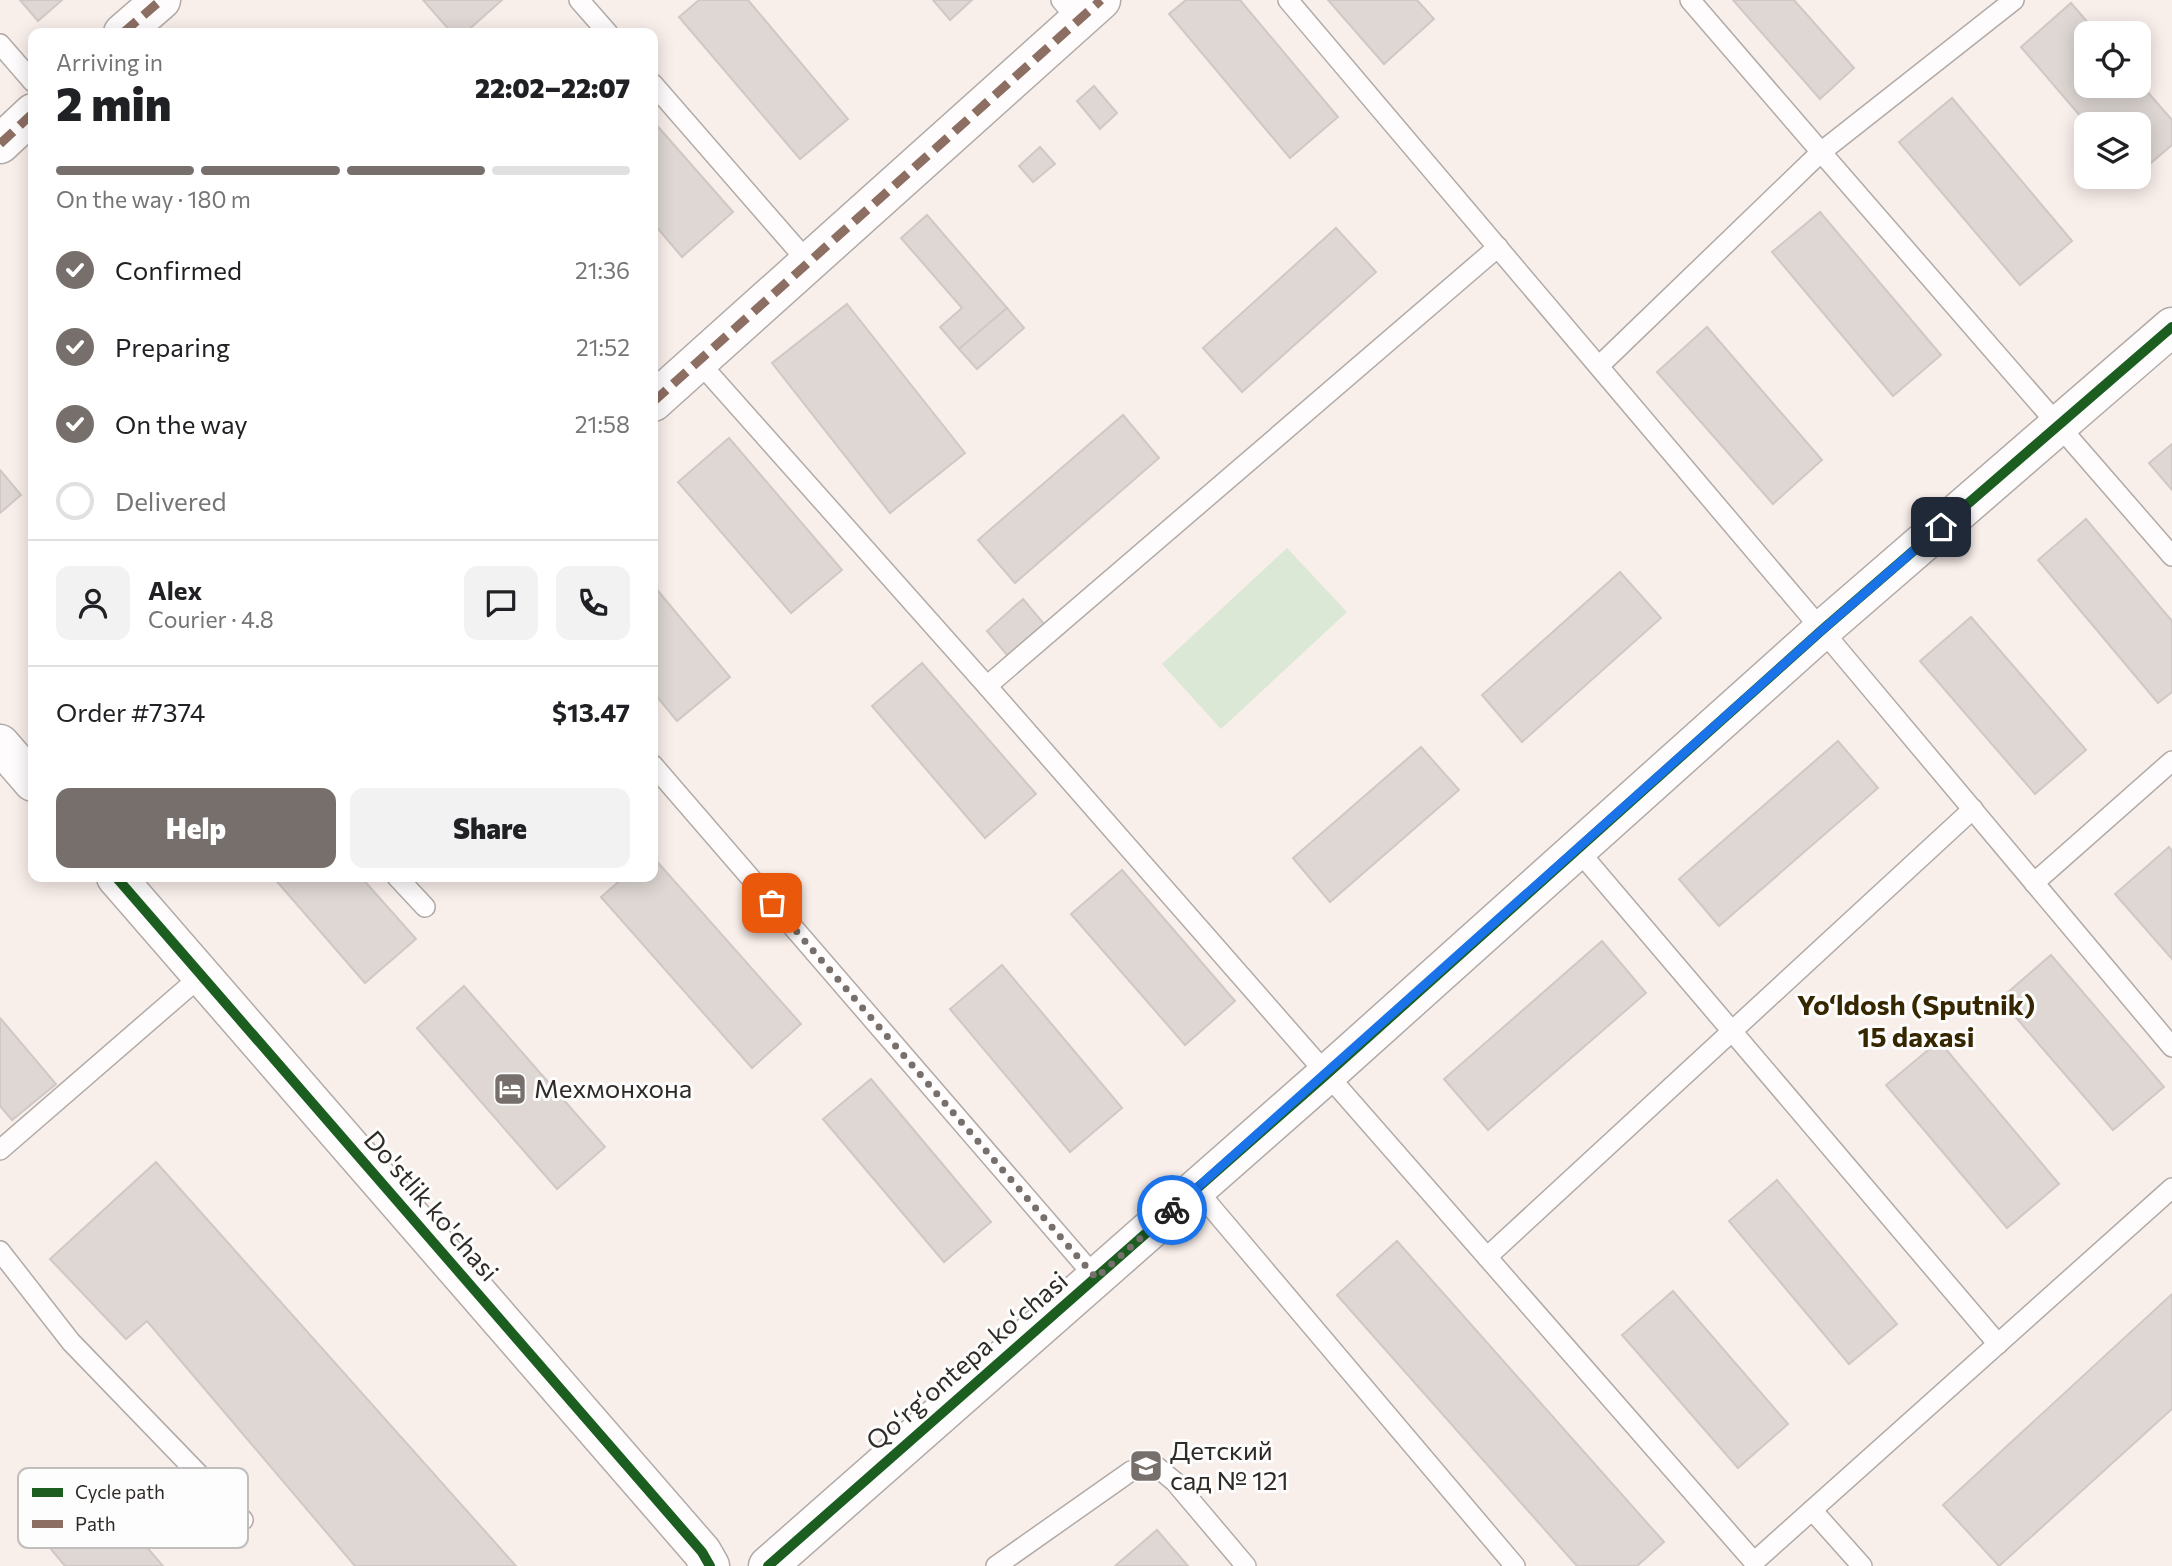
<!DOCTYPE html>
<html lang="en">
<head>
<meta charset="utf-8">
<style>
	body { margin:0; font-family:Commissioner,sans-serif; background:#f2f2f2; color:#202124; height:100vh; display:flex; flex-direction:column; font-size:26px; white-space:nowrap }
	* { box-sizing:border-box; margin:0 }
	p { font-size:23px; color:#757577 }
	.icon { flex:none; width:38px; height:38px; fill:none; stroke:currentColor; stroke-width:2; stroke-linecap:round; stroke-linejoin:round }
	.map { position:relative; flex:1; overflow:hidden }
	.panel { position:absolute; left:28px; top:28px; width:630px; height:854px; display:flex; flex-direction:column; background:#fff; border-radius:14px; box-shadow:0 4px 18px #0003 }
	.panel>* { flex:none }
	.tools { position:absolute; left:2074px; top:21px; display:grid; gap:14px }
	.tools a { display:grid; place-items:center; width:77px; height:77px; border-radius:14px; background:#fff; box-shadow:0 4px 18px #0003; font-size:35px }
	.pin { position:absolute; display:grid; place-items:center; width:60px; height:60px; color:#fff; margin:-30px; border-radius:14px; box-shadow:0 4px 10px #0006 }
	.courier { position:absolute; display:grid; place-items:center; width:70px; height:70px; margin:-35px; border:5px solid #1a73e8; border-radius:50%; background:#fff; color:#222; box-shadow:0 2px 9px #0007 }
	.summary em { font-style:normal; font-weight:800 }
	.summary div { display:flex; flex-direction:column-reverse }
	.summary { display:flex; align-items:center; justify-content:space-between; height:119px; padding:0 28px }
	h1 { font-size:46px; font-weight:800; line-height:52px }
	.bar { display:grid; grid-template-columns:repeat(4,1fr); gap:10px 7px; align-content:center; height:84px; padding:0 28px }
	.bar i { height:9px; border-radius:5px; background:#e0e0e0 }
	.bar .current { background:#766f6b }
	.bar p { grid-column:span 4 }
	.line { display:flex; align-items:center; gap:18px; padding:0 28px; border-top:2px solid #e0e0e0 }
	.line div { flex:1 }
	.round { display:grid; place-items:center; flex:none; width:74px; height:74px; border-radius:14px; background:#f2f2f2 }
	ol { padding:0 28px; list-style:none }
	li { display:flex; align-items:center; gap:21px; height:77px }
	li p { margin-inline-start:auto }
	li .icon { padding:7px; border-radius:50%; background:#766f6b; color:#fff; stroke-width:4 }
	li:last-child { color:#757577 }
	li i { width:38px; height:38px; border:4px solid #e0e0e0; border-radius:50% }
	.button { display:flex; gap:14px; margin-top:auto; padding:14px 28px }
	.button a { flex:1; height:80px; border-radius:14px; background:#766f6b; color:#fff; font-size:28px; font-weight:800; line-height:80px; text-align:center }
	.button a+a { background:#f2f2f2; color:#202124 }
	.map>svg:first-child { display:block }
	.green { fill:#dbe8d5 }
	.building { fill:#ded7d3; stroke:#d0c8c5; stroke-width:2 }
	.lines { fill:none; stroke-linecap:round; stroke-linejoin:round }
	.service-casing { stroke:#b2aaa7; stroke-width:22 }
	.minor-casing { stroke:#b2aaa7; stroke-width:41 }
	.tertiary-casing { stroke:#b2aaa7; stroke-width:41 }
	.service { stroke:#fefcfc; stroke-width:19 }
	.minor { stroke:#fefcfc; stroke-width:38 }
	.tertiary { stroke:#fefcfc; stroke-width:38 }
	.quiet { stroke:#8d6e63; stroke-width:9; stroke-dasharray:18 9; stroke-linecap:butt }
	.cycleway-casing { stroke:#fdfdfd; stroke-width:15 }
	.cycleway { stroke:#1b5e20; stroke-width:10 }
	.done { stroke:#766f6b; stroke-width:7; stroke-dasharray:0 12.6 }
	.route { stroke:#1a73e8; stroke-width:9 }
	.labels { text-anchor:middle; stroke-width:6; stroke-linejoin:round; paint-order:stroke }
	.poi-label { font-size:26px; fill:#302a27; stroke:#fdfdfd; text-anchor:start }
	.street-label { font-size:26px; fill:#302a27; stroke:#fdfdfd }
	.neighbourhood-label { font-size:28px; font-weight:bold; fill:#362700; stroke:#fdfdfd }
	.key { fill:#fdfdfd; stroke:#c0bebd; stroke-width:2 }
	.key-label { font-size:19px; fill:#302a27 }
</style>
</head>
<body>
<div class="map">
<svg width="2172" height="1566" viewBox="0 0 2172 1566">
	<rect width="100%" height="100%" fill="#f8eeea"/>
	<!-- green -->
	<path class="green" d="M1287 548 1347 612 1221 729 1162 664Z"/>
	<!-- building -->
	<g class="building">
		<path d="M20 0H62L38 21Z"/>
		<path d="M423 0H502L465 33H452Z"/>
		<path d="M699 0H748L848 119 800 159 679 17Z"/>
		<path d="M933 0H972L950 20Z"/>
		<path d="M1186 0H1240L1338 117 1290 158 1169 14Z"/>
		<path d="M1328 0H1417L1434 19 1384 64Z"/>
		<path d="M1733 0H1794L1854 68 1820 99Z"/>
		<path d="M2071 3 2097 33H2086V86H2138V81L2172 120V145L2138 174V124H2087L2021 47Z"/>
		<path d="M1094 86 1117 113 1100 129 1077 101Z"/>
		<path d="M1952 98 2072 241 2020 285 1899 142Z"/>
		<path d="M653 121 733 212 682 257 653 223Z"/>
		<path d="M1040 147 1055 164 1033 182 1019 166Z"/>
		<path d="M1820 212 1941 355 1893 396 1772 252Z"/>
		<path d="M927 215 1007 308 959 349 940 327 962 308 901 238Z"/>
		<path d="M1336 228 1376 272 1242 392 1203 348Z"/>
		<path d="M847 304 965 453 890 513 772 363Z"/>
		<path d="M1007 308 1024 328 977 369 959 349Z"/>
		<path d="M1707 327 1822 460 1773 504 1657 372Z"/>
		<path d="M1123 415 1159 458 1015 583 978 540Z"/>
		<path d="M729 438 842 570 791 613 678 482Z"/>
		<path d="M2172 444V490L2149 463Z"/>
		<path d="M0 470 21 495 0 513Z"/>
		<path d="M2086 519 2172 621V692L2158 703 2038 560Z"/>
		<path d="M1620 572 1661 618 1522 742 1482 695Z"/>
		<path d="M653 585 730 677 677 721 653 692Z"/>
		<path d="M1023 599 1044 624 1008 656 987 631Z"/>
		<path d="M1971 617 2086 750 2035 794 1920 661Z"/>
		<path d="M922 663 1036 794 985 838 872 706Z"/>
		<path d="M1838 741 1878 788 1719 926 1679 879Z"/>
		<path d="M1421 747 1459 790 1330 902 1293 858Z"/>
		<path d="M2169 847 2172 851V959L2115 894Z"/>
		<path d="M653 857 801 1024 752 1068 601 897 624 877H653Z"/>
		<path d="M1122 870 1235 1001 1185 1045 1071 914Z"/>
		<path d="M273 877H361L416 939 365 983Z"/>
		<path d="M1602 941 1646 993 1488 1130 1444 1079Z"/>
		<path d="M2051 955 2164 1087 2113 1130 2000 999Z"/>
		<path d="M1002 965 1122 1108 1070 1152 950 1009Z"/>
		<path d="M464 986 605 1147 557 1189 417 1028Z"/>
		<path d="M0 1018 56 1084 12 1120 0 1106Z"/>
		<path d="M1939 1041 2059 1184 2007 1228 1886 1085Z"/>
		<path d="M871 1079 991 1222 944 1262 823 1119Z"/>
		<path d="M156 1162 516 1566H355L147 1321 126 1339 50 1259Z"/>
		<path d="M1777 1180 1897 1324 1849 1364 1729 1221Z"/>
		<path d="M1397 1241 1664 1542 1637 1566H1577L1337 1295Z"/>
		<path d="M1673 1291 1788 1424 1738 1468 1622 1335Z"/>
		<path d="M2172 1294V1409L1999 1566 1943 1505Z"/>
		<path d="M101 1494 163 1566H65L45 1542Z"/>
		<path d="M1157 1530 1188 1566H1115Z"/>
	</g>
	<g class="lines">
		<defs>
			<g id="service">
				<path d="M579 0 608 33"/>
				<path d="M1061 0 1078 20"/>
				<path d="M1288 0 1822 630 2172 1047"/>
				<path d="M1690 0 1821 152 2014 0"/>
				<path d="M0 44 33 82"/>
				<path d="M653 84 808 262"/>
				<path d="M698 361 987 686 1754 1562 2172 1188"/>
				<path d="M1599 366 1821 152 2172 556"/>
				<path d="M987 686 1498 247"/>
				<path d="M653 765 1096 1278"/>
				<path d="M1577 849 1998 1344"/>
				<path d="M397 877 425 907"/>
				<path d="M2034 883 2172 761"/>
				<path d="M0 1150 201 976"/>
				<path d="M1196 1189 1515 1566"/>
				<path d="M0 1251 71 1342 243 1520"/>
				<path d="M1487 1257 1973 809"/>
				<path d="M1812 1510 1862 1566"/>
				<path d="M996 1566 1131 1471 1157 1467 1175 1482 1246 1566"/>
			</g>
			<g id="minor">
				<path d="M123 33 161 0"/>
				<path d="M0 144 33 113"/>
				<path d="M653 402 1101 0"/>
			</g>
			<g id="tertiary">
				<path d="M0 744 33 782"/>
				<path d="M116 877 702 1552 710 1566"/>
				<path d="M768 1566 1327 1074 1822 630 2172 327"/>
			</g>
		</defs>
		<!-- service casing -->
		<use href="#service" class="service-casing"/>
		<!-- minor casing -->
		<use href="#minor" class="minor-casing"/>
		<!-- tertiary casing -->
		<use href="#tertiary" class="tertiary-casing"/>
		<!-- service -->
		<use href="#service" class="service"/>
		<!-- minor -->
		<use href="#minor" class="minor"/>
		<!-- tertiary -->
		<use href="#tertiary" class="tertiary"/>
		<!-- quiet -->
		<g class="quiet">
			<path d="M123 33 161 0"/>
			<path d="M0 144 33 113"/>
			<path d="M653 402 1101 0"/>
		</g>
		<defs>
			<g id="cycleway">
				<path d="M116 877 702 1552 710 1566"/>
				<path d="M768 1566 1327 1074 1822 630 2172 327"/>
			</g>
		</defs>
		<!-- cycleway casing -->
		<use href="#cycleway" class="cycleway-casing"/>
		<!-- cycleway -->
		<use href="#cycleway" class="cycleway"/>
	</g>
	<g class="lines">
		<!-- done -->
		<path class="done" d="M772 903 1096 1278 1172 1210"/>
		<!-- route -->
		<path class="route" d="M1172 1210 1822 630 1941 527"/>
	</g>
	<!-- icons -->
	<defs>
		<symbol id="hotel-square" viewBox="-11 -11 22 22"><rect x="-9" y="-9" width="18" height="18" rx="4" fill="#766f6b" stroke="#fdfdfd"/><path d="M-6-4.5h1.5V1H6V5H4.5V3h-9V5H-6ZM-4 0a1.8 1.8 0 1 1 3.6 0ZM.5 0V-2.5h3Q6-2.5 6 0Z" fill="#fff"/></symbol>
		<symbol id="school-square" viewBox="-11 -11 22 22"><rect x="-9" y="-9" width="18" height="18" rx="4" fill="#766f6b" stroke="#fdfdfd"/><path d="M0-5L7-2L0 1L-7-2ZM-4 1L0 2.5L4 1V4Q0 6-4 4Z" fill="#fff"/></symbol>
	</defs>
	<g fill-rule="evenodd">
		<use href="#hotel-square" x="491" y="1070" width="38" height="38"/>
		<use href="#school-square" x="1127" y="1447" width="38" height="38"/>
	</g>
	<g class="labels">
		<!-- poi labels -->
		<g class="poi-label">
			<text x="534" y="1098">Мехмонхона</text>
			<text x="1170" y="1460">Детский<tspan x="1170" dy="30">сад № 121</tspan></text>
		</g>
		<!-- street labels -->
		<g class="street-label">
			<text transform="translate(431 1206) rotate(49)" y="9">Do'stlik ko'chasi</text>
			<text transform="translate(967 1361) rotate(-41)" y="9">Qoʻrgʻontepa koʻchasi</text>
		</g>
		<!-- neighbourhood labels -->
		<g class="neighbourhood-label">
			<text x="1916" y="1015">Yo‘ldosh (Sputnik)<tspan x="1916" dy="32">15 daxasi</tspan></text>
		</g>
	</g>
	<!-- legend -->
	<rect x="18" y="1468" width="230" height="80" rx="10" class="key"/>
	<rect x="32" y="1488" width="31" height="9" fill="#1b5e20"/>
	<rect x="32" y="1520" width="31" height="8" fill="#8d6e63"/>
	<g class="key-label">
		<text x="75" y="1499">Cycle path</text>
		<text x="75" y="1531">Path</text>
	</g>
</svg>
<div class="tools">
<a><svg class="icon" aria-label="locate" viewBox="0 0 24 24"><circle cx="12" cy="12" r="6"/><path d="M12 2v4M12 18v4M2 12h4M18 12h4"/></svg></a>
<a><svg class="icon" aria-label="layers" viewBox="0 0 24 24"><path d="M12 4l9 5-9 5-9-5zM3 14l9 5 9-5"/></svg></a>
</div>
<div class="pin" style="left:772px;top:903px;background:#ea580c"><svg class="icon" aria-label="bag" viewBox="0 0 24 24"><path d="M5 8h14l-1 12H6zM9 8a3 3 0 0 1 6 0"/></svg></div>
<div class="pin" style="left:1941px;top:527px;background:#1f2937"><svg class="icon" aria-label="home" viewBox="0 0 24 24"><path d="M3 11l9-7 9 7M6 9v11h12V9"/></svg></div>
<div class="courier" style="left:1172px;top:1210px"><svg class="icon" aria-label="bike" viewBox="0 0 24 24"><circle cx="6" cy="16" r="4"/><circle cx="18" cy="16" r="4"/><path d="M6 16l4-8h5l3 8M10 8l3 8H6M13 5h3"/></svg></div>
<section class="panel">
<div class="summary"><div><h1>2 min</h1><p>Arriving in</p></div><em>22:02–22:07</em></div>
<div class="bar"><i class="current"></i><i class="current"></i><i class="current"></i><i></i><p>On the way · 180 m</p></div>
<ol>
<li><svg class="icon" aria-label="check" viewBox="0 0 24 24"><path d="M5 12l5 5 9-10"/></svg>Confirmed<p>21:36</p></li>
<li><svg class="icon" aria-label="check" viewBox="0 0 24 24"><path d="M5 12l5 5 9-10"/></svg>Preparing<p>21:52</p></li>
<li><svg class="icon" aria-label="check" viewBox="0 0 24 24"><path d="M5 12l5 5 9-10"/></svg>On the way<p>21:58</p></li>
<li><i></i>Delivered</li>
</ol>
<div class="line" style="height:126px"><a class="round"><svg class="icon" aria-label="person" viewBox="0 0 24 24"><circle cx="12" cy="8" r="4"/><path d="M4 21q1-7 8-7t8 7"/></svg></a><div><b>Alex</b><p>Courier · 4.8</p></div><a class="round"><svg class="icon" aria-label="chat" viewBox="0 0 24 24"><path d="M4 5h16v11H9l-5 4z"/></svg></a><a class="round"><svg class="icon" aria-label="phone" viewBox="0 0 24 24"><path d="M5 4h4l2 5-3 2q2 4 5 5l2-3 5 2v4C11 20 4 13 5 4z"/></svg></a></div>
<div class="line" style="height:91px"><div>Order #7374</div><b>$13.47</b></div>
<div class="button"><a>Help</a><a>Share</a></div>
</section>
</div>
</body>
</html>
